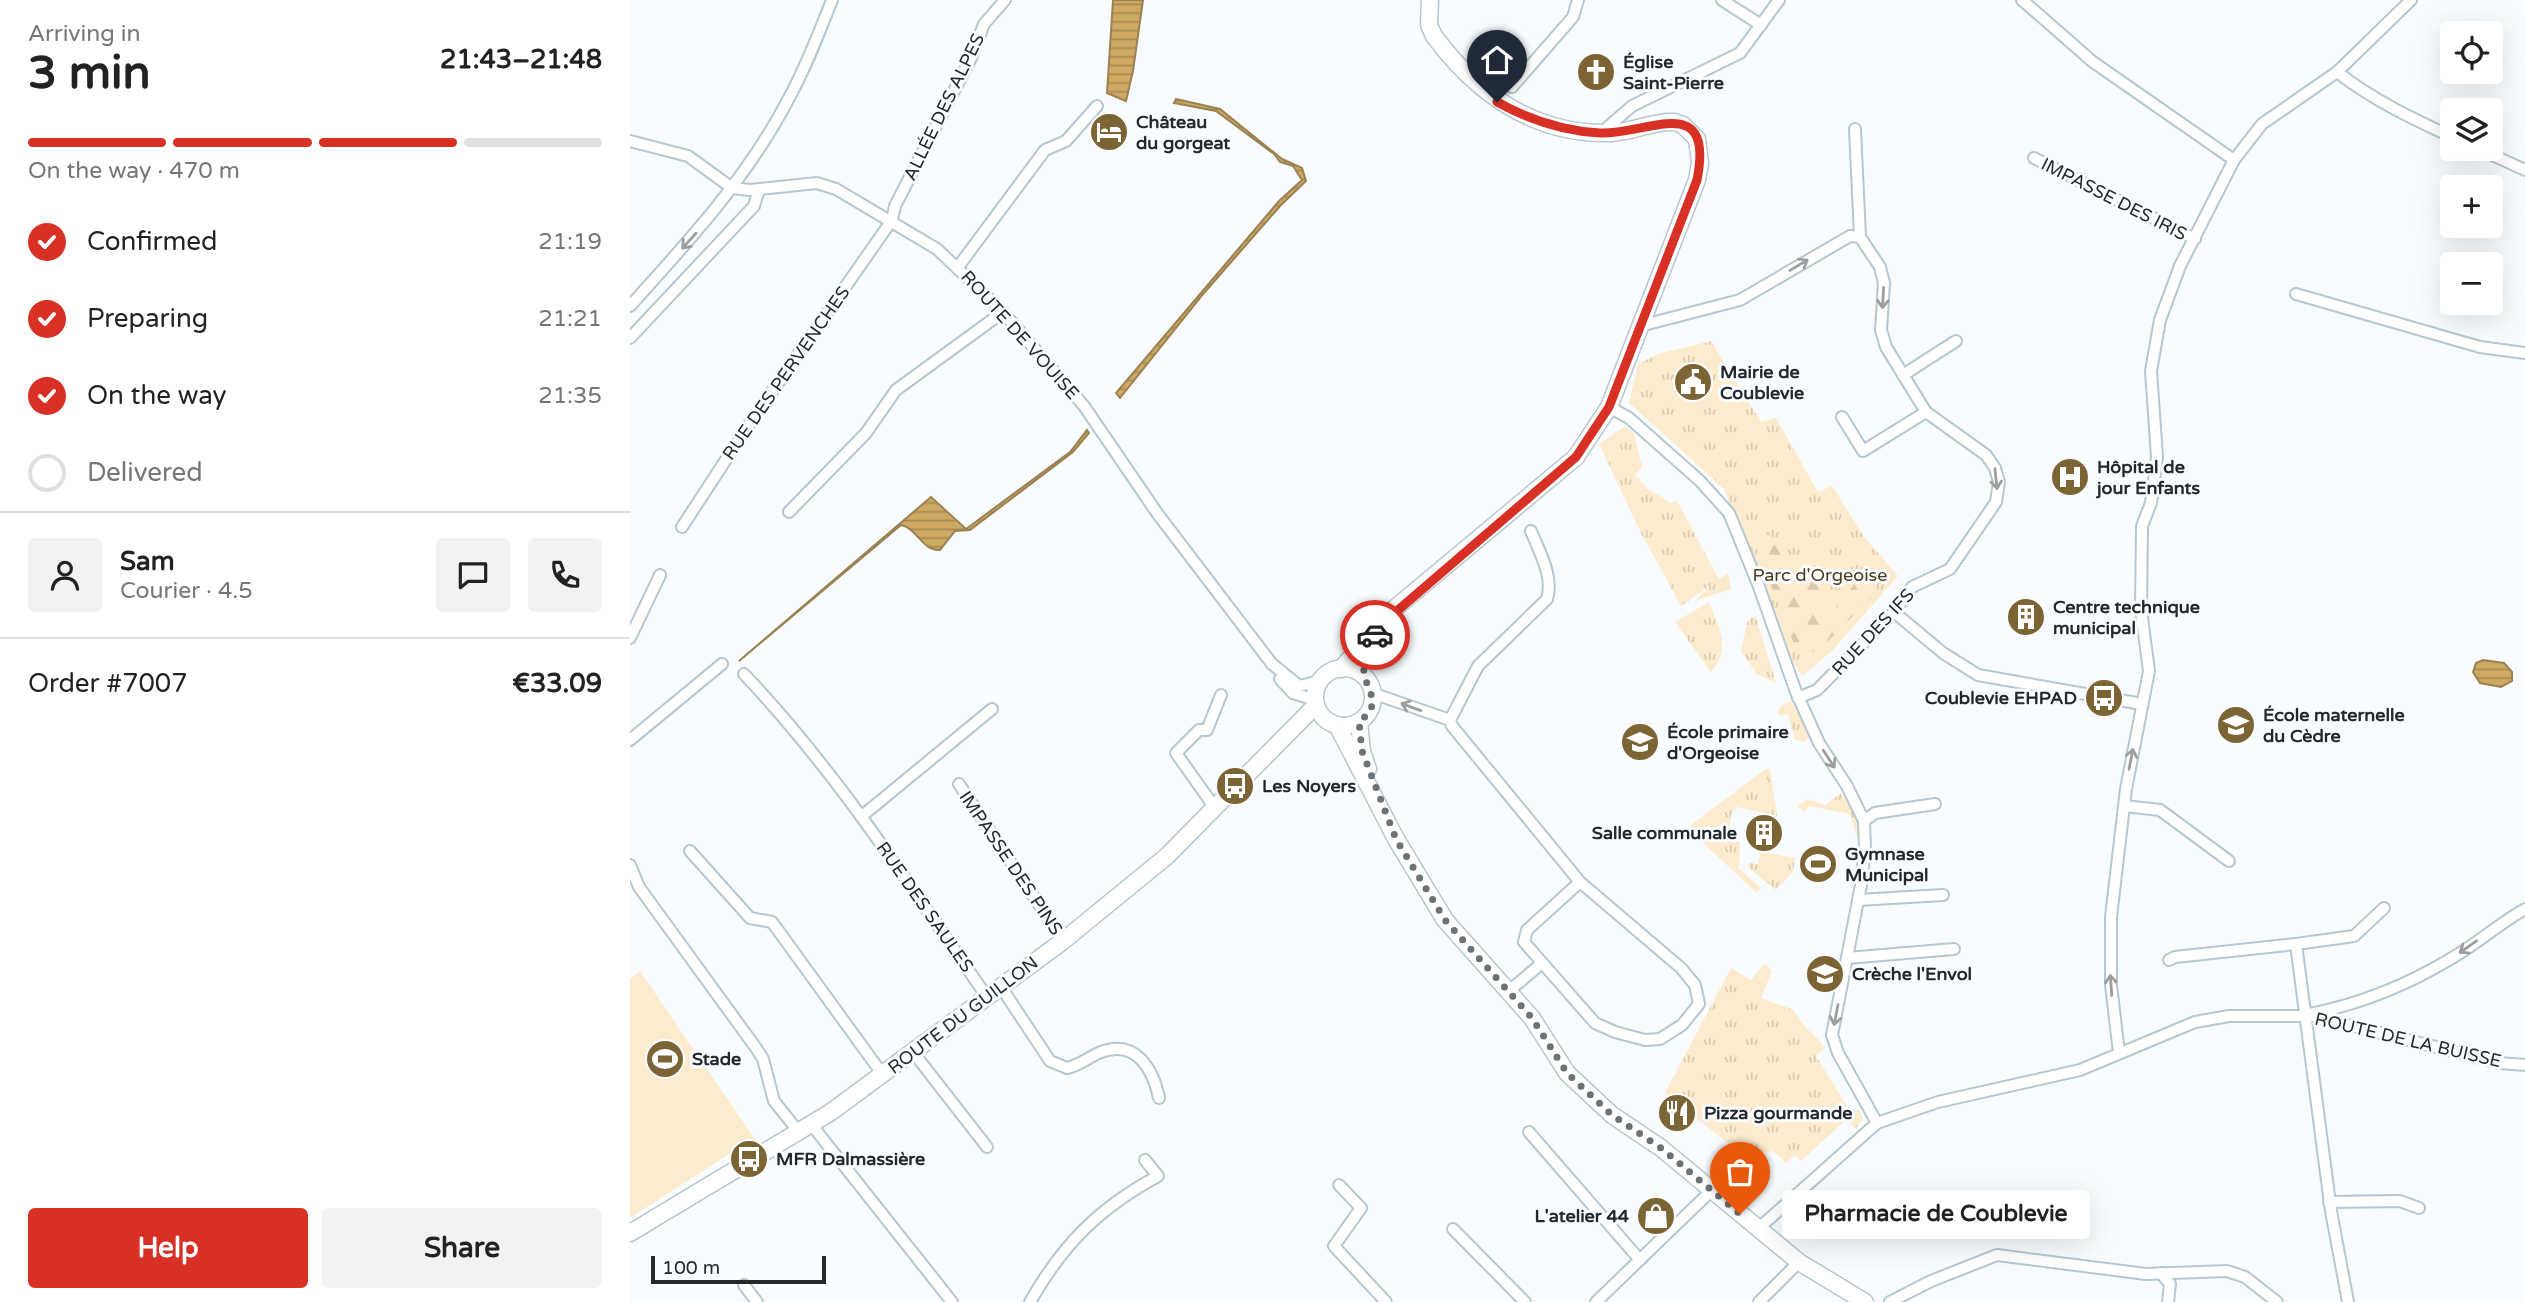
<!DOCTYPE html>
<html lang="en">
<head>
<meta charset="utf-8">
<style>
	body { margin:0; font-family:"Varela Round",sans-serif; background:#f2f2f2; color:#222; height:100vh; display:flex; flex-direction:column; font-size:26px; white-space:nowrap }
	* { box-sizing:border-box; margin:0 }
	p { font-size:23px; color:#767676 }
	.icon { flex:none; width:38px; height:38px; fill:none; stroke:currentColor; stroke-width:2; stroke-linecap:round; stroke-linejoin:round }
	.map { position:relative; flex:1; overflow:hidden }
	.drawer { display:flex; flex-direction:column; background:#fff; width:630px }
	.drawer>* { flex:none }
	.controls { position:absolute; left:1810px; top:21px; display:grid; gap:14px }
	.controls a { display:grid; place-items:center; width:63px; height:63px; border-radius:7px; background:#fff; box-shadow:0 7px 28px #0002; font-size:35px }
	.scale { position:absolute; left:21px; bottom:18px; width:175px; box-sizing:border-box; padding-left:7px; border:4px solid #22282c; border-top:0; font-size:19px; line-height:24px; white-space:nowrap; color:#22282c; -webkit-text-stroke:5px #f9fcfe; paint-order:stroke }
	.pin { position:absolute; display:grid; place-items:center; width:60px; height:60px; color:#fff; margin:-72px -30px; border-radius:50% 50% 50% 0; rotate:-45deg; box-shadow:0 0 7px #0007 }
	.pin .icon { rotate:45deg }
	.courier { position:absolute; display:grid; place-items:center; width:70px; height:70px; margin:-35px; border:5px solid #d93025; border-radius:50%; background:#fff; color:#222; box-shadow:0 2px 9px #0007 }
	.bubble { position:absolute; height:49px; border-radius:7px; background:#fff; box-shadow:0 7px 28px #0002; font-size:23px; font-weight:700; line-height:49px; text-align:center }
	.summary em { font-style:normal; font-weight:700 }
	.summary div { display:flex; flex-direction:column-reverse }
	.summary { display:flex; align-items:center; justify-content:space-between; height:119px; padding:0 28px }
	h1 { font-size:46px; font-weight:700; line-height:52px }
	.bar { display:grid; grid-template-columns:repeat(4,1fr); gap:10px 7px; align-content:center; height:84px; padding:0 28px }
	.bar i { height:9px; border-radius:5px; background:#e0e0e0 }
	.bar .on { background:#d93025 }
	.bar p { grid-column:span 4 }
	.line { display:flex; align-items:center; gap:18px; padding:0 28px; border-top:2px solid #e0e0e0 }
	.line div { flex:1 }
	.round { display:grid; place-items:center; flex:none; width:74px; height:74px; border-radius:7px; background:#f2f2f2 }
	ol { padding:0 28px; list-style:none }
	li { display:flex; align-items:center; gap:21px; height:77px }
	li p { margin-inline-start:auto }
	li .icon { padding:7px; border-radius:50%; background:#d93025; color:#fff; stroke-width:4 }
	li:last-child { color:#767676 }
	li i { width:38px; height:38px; border:4px solid #e0e0e0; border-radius:50% }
	.primary-button { display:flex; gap:14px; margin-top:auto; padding:14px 28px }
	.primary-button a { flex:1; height:80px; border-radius:7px; background:#d93025; color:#fff; font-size:28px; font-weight:700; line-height:80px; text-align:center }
	.primary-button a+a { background:#f2f2f2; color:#222 }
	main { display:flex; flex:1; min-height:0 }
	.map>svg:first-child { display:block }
	.grass { fill:url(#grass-tufts) }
	.forest { fill:url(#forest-firs) }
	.pitch { fill:#fdebcd }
	.water { fill:url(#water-rules); stroke:#9b8252; stroke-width:2 }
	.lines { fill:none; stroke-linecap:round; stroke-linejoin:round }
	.street-casing { stroke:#b6c7d1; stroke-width:14 }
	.secondary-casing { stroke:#b6c7d1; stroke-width:19 }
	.street { stroke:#fff; stroke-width:10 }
	.secondary { stroke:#fff; stroke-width:16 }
	.oneway { stroke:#9c9ea0 }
	.done { stroke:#6d7276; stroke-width:7; stroke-dasharray:0 12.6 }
	.route { stroke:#d93025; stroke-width:9 }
	.labels { text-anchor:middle; stroke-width:6; stroke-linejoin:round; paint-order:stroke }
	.poi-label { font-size:18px; font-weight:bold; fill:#22282c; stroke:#f9fcfe; text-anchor:start }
	.street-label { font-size:18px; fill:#22282c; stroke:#f9fcfe }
	.park-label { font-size:18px; fill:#4b3a1b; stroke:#f9fcfe }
</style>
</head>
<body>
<main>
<section class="drawer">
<div class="summary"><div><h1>3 min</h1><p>Arriving in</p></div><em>21:43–21:48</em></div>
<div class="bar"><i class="on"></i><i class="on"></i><i class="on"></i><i></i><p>On the way · 470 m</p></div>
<ol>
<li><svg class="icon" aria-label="check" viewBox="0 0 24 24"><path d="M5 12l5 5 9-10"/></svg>Confirmed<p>21:19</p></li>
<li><svg class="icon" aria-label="check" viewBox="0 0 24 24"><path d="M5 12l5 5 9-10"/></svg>Preparing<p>21:21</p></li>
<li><svg class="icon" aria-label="check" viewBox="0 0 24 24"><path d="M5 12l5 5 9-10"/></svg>On the way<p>21:35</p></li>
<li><i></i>Delivered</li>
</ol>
<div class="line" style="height:126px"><a class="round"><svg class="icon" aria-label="person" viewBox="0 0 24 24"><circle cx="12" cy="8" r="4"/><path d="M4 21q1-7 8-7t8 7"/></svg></a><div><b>Sam</b><p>Courier · 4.5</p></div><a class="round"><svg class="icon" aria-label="chat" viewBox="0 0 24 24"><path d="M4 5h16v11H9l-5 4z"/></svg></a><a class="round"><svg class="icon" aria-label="phone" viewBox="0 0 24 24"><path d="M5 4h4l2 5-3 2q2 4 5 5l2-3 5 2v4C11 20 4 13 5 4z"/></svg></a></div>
<div class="line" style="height:91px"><div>Order #7007</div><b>€33.09</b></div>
<div class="primary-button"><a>Help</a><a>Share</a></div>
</section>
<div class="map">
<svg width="1895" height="1302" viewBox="0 0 1895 1302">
	<defs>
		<pattern id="grass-tufts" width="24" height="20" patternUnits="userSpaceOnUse" patternTransform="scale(1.75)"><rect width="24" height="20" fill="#fdebcd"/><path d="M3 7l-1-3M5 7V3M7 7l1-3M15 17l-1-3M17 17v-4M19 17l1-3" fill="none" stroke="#d9cab0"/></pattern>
		<pattern id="forest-firs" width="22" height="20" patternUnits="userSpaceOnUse" patternTransform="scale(1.75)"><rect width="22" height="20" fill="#fdebcd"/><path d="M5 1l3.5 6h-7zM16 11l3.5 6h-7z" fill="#d9cab0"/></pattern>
		<pattern id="water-rules" width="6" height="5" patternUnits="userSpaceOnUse" patternTransform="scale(1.75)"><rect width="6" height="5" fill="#cfa963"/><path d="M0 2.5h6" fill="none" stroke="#a88a52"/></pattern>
	</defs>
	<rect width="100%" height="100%" fill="#f9fcfe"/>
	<!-- grass -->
	<g class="grass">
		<path d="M1081 341 1131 422 1146 418 1188 492 1202 486 1235 538 1268 576 1201 652 1172 676 1157 653 1094 489 999 403 1008 364 1028 354Z"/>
		<path d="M994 427 1004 433 1012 467 1005 475 1018 489 1041 503 1047 501 1089 579 1098 573 1101 589 1065 601 1081 585 1051 606 1011 533 969 444Z"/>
		<path d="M1079 602C1089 627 1102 649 1081 672L1045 622Z"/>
		<path d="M1125 616 1127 621 1146 683 1127 674 1111 651 1118 620Z"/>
		<path d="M1160 701 1174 721 1179 737 1175 742 1165 740 1158 714 1150 716 1148 713 1151 706Z"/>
		<path d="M1136 769H1140L1147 816 1107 807 1102 811 1098 835 1101 842H1110L1109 869 1131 888 1127 893 1057 828Z"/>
		<path d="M1211 793 1226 817 1230 838H1227L1220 814 1179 806 1174 812 1168 806 1177 799 1195 805Z"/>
		<path d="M1131 852 1165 858 1163 872 1146 890 1118 867 1119 863 1128 864Z"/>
		<path d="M1135 963 1142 971 1131 998 1164 1010C1174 1031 1183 1031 1195 1048L1186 1056 1220 1111 1230 1110 1233 1120 1225 1129 1218 1118 1171 1161 1165 1155 1156 1163 1143 1151 1114 1156 1035 1093 1101 968 1121 980Z"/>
	</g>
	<!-- forest -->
	<path class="forest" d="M1138 535 1156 544V574L1175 581 1197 569 1191 604 1197 618 1235 571 1248 591 1187 652 1166 649 1128 552Z"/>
	<!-- pitch -->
	<path class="pitch" d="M10 971 124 1138 0 1218V979Z"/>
	<!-- water -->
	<g class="water">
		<path d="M483 0H513L503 71 496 101 477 93Z"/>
		<path d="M546 99 590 109 652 159 672 168 676 181 651 205 574 293 490 398 486 393 649 201 672 180 663 166 650 162 644 154 586 111 544 103Z"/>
		<path d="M457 430 459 433 443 452 340 530 325 531 310 550C292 551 287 528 271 525L109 661 301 497 336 529 440 452Z"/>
		<path d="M1853 660 1874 663 1882 672V681L1871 687 1850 683 1843 672 1846 663Z"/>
	</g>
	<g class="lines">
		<defs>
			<g id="street">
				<path d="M1092 0 1131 25"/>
				<path d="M1392 0 1463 62 1604 160"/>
				<path d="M1707 72C1743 100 1781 118 1822 137"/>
				<path d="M836 73 854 61 882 87 943 17 948 0"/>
				<path d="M1225 129 1230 237"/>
				<path d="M971 133 1002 106 1110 53 1149 0"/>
				<path d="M0 141 58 156 102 188 120 190 187 183 206 189 307 249 373 312 454 406 527 513 642 664 669 686 690 681"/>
				<path d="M1849 149 1895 170"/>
				<path d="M1404 158 1565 239"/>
				<path d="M328 267 415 150 436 141 467 106"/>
				<path d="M1666 294 1850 347 1895 353"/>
				<path d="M0 306C59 241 118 177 159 98 176 67 189 33 202 0"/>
				<path d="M1010 326 1110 300 1220 236 1230 237 1250 267 1254 283 1251 330 1256 347 1296 412 1356 455 1365 468 1369 482 1366 502 1320 569 1282 587 1264 612 1187 690 1168 698"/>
				<path d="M0 338 124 206 129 189"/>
				<path d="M1273 375 1326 341"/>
				<path d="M979 407 999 418 1070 481 1099 513 1128 584 1166 692 1189 743 1217 786 1234 821 1235 848 1231 885 1202 1035 1208 1053 1247 1123"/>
				<path d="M1212 417 1233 451 1296 412"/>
				<path d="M159 512 236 433 266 390 373 312"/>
				<path d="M52 527 116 429 262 220 265 206 342 56 354 24 375 0"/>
				<path d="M901 531C909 551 924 577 917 599L848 666 820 720 822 726 950 882 1051 968 1065 985 1069 1004 1052 1025 1030 1039 1015 1040 985 1032 965 1023 894 942 897 930 950 882"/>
				<path d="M1264 612 1313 653 1348 675 1512 704"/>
				<path d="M0 638 30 575"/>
				<path d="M114 674C207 772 280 886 357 997"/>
				<path d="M650 679 663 693 685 700"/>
				<path d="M742 693 820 720"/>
				<path d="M0 740 92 664"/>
				<path d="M329 784 433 941"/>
				<path d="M1495 806 1530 810 1599 861"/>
				<path d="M585 808 546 753 569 730H577L591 695"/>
				<path d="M232 816 362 709"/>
				<path d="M1234 821 1245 813 1305 804"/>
				<path d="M60 851 120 918 142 922 253 1075"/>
				<path d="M0 865 9 887 126 1048 133 1059 144 1101 168 1131"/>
				<path d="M1228 900 1313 895"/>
				<path d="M1217 958 1324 949"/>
				<path d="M1539 960 1545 957 1666 944"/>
				<path d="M371 987 420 1061 437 1068C450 1065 459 1057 471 1052 506 1039 523 1069 529 1098"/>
				<path d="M879 991 912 963"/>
				<path d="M1680 1014C1730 1004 1779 984 1822 958 1848 943 1870 923 1895 909"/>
				<path d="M283 1052 357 1147"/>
				<path d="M1489 1053 1481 985V917L1496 789 1519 671 1511 610 1512 526 1521 503 1527 457 1521 371 1530 320 1550 266 1604 160 1632 124 1707 72 1781 0"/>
				<path d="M181 1124 322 1302"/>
				<path d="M899 1132 1010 1260"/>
				<path d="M709 1185 731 1208 704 1246 756 1302"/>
				<path d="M1699 1202 1770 1201 1789 1208"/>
				<path d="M1129 1228 1247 1123 1308 1102 1450 1070 1565 1022 1599 1016H1682L1870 1063 1895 1065"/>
				<path d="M823 1229 895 1302"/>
				<path d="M1531 1273 1540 1284 1538 1302"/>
				<path d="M114 1285 127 1302"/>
				<path d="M400 1302C433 1244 469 1208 528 1176L515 1160"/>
				<path d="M966 1302 1081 1191"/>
				<path d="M1129 1302 1169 1262"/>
				<path d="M1260 1302 1301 1281 1367 1255 1516 1274 1597 1271 1615 1277 1647 1302"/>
				<path d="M1718 1302 1701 1211 1666 944 1724 936 1754 908"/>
			</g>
			<g id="secondary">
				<circle cx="714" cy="697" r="29"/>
				<path d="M711 669 758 614 946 457 979 407 1067 180 1070 163 1067 139 1053 125 1044 122C1022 121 1003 132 981 133 904 135 848 95 804 36L799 25 800 0"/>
				<path d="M729 722 732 751 738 769"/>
				<path d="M707 725 766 839 815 920 902 1018 937 1073 982 1115 1031 1148 1169 1262 1235 1302"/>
				<path d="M0 1233 201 1112 433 941 537 856 686 705"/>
			</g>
		</defs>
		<!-- street casing -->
		<use href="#street" class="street-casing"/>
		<!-- secondary casing -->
		<use href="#secondary" class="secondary-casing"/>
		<!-- street -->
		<use href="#street" class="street"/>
		<!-- secondary -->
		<use href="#secondary" class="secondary"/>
	</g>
	<!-- one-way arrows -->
	<defs><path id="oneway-shaft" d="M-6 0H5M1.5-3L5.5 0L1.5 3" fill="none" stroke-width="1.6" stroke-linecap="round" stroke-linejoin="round" transform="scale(1.75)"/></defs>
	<g class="oneway">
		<use href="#oneway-shaft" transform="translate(59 241) rotate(132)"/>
		<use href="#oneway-shaft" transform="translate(1169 265) rotate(-31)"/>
		<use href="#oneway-shaft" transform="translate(1253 298) rotate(93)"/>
		<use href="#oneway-shaft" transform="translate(1366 479) rotate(84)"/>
		<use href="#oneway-shaft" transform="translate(781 707) rotate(-160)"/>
		<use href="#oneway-shaft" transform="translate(1199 759) rotate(57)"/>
		<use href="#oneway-shaft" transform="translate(1501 759) rotate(-79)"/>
		<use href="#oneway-shaft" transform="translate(1838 947) rotate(145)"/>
		<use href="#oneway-shaft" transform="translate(1481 985) rotate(-94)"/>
		<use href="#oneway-shaft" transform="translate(1206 1015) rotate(101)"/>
	</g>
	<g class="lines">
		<!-- done -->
		<path class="done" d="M745 635C738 646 732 658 734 672 737 694 754 702 729 722L732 751 766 839 815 920 902 1018 937 1073 982 1115 1031 1148 1110 1214"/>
		<!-- route -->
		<path class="route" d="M745 635 760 617 946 457 979 407 1067 180C1085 90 1016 135 970 133 935 131 898 119 867 102"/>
	</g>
	<!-- icons -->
	<defs>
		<symbol id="church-disc" viewBox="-11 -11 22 22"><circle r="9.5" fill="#7d6435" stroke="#f9fcfe"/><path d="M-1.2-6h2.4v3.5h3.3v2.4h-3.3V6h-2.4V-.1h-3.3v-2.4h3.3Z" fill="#fff"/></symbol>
		<symbol id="hotel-disc" viewBox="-11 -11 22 22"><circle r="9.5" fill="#7d6435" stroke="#f9fcfe"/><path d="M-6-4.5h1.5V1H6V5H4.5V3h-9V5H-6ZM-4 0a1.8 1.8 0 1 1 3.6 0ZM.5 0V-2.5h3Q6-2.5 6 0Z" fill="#fff"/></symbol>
		<symbol id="civic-disc" viewBox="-11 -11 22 22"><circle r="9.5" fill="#7d6435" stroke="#f9fcfe"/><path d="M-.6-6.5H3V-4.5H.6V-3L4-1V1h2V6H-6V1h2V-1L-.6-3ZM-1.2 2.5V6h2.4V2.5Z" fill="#fff"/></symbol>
		<symbol id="hospital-disc" viewBox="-11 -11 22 22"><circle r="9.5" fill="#7d6435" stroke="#f9fcfe"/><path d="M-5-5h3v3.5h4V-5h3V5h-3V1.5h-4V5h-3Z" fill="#fff"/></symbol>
		<symbol id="building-disc" viewBox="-11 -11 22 22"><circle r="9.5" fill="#7d6435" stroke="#f9fcfe"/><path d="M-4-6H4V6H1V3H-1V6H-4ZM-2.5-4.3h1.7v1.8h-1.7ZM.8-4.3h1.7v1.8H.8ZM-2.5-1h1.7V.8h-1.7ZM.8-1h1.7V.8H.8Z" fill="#fff"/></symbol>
		<symbol id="bus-disc" viewBox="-11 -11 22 22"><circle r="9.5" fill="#7d6435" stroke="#f9fcfe"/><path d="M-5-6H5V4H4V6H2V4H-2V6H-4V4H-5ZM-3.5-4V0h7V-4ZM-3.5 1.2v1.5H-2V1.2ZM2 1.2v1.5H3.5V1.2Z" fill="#fff"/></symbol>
		<symbol id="school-disc" viewBox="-11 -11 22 22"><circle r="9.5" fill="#7d6435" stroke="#f9fcfe"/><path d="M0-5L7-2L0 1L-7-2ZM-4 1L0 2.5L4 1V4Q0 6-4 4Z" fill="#fff"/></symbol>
		<symbol id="stadium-disc" viewBox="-11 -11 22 22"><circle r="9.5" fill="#7d6435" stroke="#f9fcfe"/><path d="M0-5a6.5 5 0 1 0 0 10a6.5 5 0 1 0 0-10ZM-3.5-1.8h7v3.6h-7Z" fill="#fff"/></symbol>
		<symbol id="restaurant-disc" viewBox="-11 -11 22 22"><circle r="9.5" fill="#7d6435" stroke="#f9fcfe"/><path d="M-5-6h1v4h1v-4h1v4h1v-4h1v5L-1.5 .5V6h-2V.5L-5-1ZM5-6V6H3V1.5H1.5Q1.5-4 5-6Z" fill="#fff"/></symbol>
		<symbol id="shop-disc" viewBox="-11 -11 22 22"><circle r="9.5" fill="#7d6435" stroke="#f9fcfe"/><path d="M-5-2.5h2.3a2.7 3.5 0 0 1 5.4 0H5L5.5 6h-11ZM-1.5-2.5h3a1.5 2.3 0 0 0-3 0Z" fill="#fff"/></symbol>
	</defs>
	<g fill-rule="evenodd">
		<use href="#church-disc" x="944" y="50" width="44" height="44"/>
		<use href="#hotel-disc" x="457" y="110" width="44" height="44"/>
		<use href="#civic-disc" x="1041" y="360" width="44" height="44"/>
		<use href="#hospital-disc" x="1418" y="455" width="44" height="44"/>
		<use href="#building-disc" x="1374" y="595" width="44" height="44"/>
		<use href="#bus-disc" x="1452" y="676" width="44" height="44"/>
		<use href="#school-disc" x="1584" y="703" width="44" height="44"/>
		<use href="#school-disc" x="988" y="720" width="44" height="44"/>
		<use href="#bus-disc" x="583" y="764" width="44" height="44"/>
		<use href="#building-disc" x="1112" y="811" width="44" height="44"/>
		<use href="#stadium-disc" x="1166" y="842" width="44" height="44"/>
		<use href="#school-disc" x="1173" y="952" width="44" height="44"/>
		<use href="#stadium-disc" x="13" y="1037" width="44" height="44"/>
		<use href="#restaurant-disc" x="1025" y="1091" width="44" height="44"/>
		<use href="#bus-disc" x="97" y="1137" width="44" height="44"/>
		<use href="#shop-disc" x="1004" y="1194" width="44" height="44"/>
	</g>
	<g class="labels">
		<!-- poi labels -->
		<g class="poi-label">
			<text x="993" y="68">Église<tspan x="993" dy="21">Saint-Pierre</tspan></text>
			<text x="506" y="128">Château<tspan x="506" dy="21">du gorgeat</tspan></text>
			<text x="1090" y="378">Mairie de<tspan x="1090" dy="21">Coublevie</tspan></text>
			<text x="1467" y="473">Hôpital de<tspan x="1467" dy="21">jour Enfants</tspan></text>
			<text x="1423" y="613">Centre technique<tspan x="1423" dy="21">municipal</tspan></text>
			<text x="1447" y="704" text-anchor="end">Coublevie EHPAD</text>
			<text x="1633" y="721">École maternelle<tspan x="1633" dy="21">du Cèdre</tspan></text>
			<text x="1037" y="738">École primaire<tspan x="1037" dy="21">d'Orgeoise</tspan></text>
			<text x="632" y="792">Les Noyers</text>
			<text x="1107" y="839" text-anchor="end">Salle communale</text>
			<text x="1215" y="860">Gymnase<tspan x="1215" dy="21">Municipal</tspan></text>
			<text x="1222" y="980">Crèche l'Envol</text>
			<text x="62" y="1065">Stade</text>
			<text x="1074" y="1119">Pizza gourmande</text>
			<text x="146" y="1165">MFR Dalmassière</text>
			<text x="999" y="1222" text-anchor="end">L'atelier 44</text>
		</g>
		<!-- street labels -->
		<g class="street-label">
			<text transform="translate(314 107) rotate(-64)" y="6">ALLÉE DES ALPES</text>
			<text transform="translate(1484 199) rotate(27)" y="6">IMPASSE DES IRIS</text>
			<text transform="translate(390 335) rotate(48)" y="6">ROUTE DE VOUISE</text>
			<text transform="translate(156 373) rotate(-55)" y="6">RUE DES PERVENCHES</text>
			<text transform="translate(1243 632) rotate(-47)" y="6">RUE DES IFS</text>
			<text transform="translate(381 863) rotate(56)" y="6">IMPASSE DES PINS</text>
			<text transform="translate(295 907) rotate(55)" y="6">RUE DES SAULES</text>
			<text transform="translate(333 1015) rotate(-37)" y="6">ROUTE DU GUILLON</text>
			<text transform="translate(1778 1040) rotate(13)" y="6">ROUTE DE LA BUISSE</text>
		</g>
		<!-- park labels -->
		<g class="park-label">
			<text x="1190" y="581">Parc d'Orgeoise</text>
		</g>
	</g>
</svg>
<div class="controls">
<a><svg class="icon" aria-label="locate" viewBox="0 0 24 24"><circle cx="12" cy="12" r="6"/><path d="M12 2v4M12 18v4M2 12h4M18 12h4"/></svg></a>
<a><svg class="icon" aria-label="layers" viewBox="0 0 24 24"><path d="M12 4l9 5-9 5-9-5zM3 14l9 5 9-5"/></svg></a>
<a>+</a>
<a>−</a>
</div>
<div class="scale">100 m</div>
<div class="pin" style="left:1110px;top:1214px;background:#ea580c"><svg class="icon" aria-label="bag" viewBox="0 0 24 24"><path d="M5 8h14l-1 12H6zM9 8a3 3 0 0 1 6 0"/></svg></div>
<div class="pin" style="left:867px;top:102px;background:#1f2937"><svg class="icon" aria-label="home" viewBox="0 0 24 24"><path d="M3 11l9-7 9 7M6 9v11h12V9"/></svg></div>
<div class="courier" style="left:745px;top:635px"><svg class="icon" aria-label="car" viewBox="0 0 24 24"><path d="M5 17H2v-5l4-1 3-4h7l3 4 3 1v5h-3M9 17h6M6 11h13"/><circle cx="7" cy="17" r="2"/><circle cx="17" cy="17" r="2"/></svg></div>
<div class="bubble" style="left:1152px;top:1190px;width:308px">Pharmacie de Coublevie</div>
</div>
</main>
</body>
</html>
